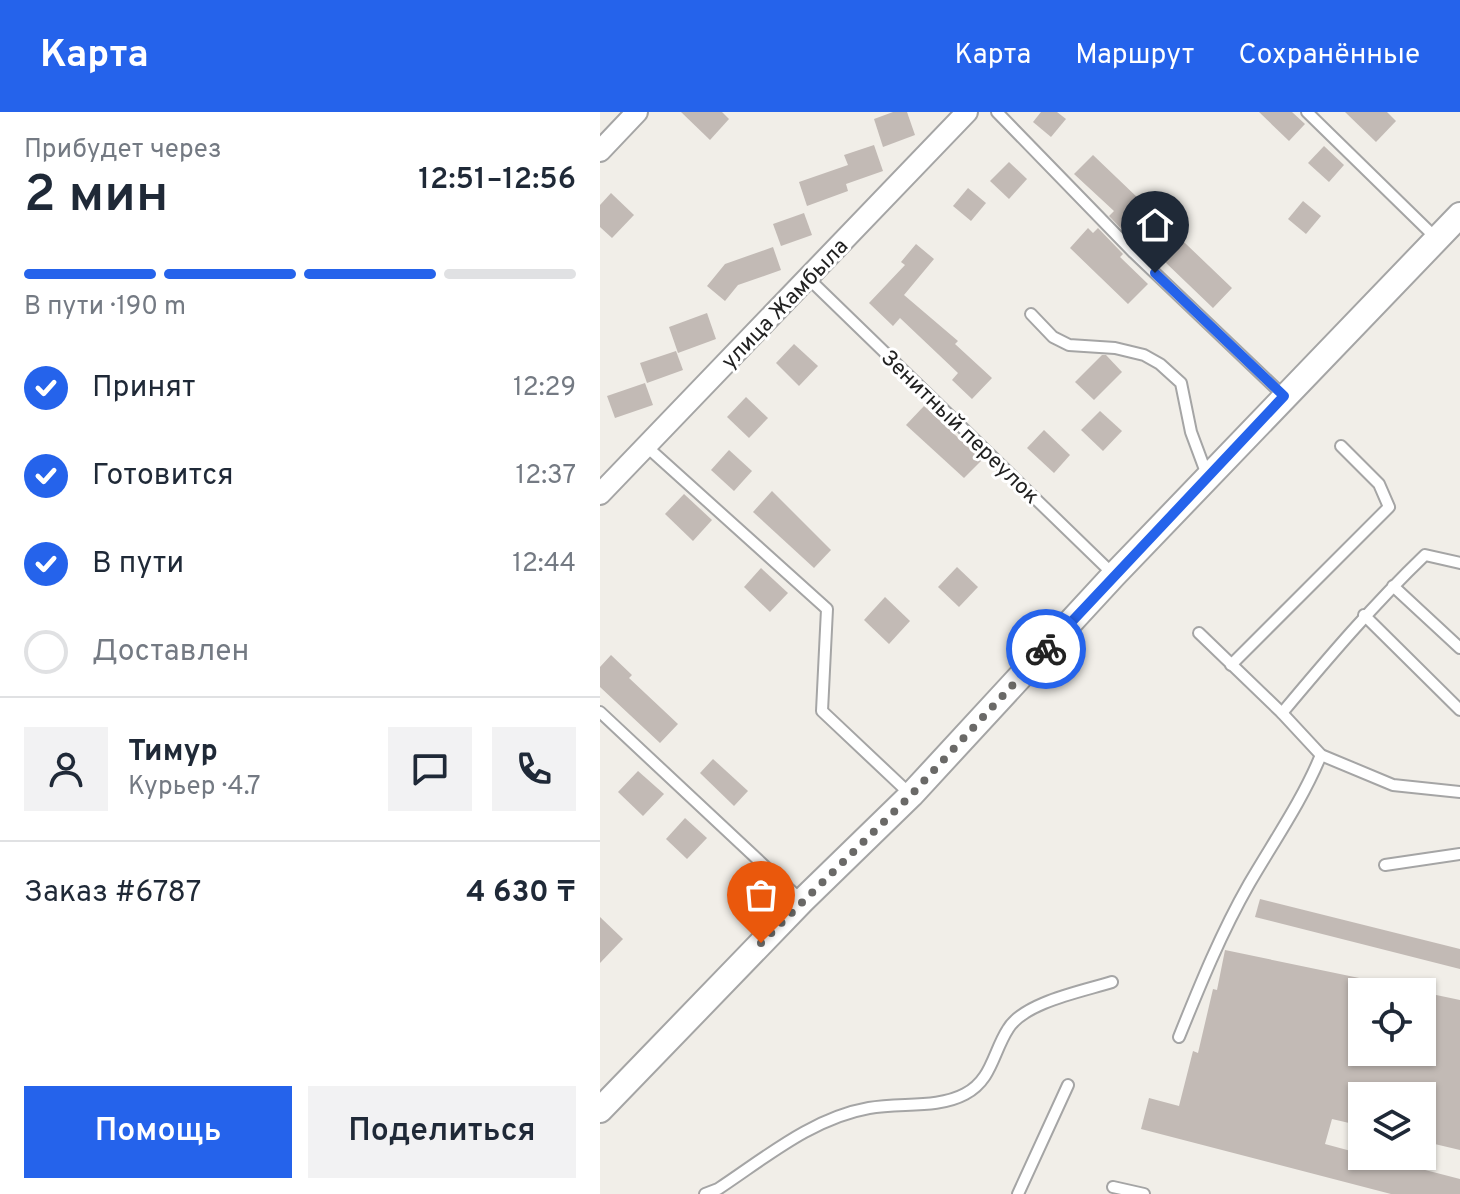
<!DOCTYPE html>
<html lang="ru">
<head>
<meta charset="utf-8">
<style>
	body { margin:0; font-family:Overpass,sans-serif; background:#f2f2f3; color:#1f2937; height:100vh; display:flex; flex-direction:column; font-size:30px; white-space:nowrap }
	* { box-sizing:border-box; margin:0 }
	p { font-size:26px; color:#747a83 }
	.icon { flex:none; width:44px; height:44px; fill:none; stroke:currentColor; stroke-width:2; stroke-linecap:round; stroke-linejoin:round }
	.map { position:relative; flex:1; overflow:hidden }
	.sheet { display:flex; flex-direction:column; background:#fff; width:600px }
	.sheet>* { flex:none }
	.tools { position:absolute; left:748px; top:866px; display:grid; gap:16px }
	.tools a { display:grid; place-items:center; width:88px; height:88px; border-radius:0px; background:#fff; box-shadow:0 2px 6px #0004; font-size:40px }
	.pin { position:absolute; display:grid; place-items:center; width:68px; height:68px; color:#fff; margin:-82px -34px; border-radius:50% 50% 50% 0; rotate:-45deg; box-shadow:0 0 8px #0007 }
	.pin .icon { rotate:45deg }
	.courier { position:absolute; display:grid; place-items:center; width:80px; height:80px; margin:-40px; border:6px solid #2563eb; border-radius:50%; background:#fff; color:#222; box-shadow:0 2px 10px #0007 }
	.head em { font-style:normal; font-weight:600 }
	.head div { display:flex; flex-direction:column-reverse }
	.head { display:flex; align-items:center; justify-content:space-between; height:136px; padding:0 24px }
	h1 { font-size:52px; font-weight:600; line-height:60px }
	.bar { display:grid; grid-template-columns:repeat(4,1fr); gap:12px 8px; align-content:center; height:96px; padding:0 24px }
	.bar i { height:10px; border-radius:6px; background:#e0e1e3 }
	.bar .selected { background:#2563eb }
	.bar p { grid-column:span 4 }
	.line { display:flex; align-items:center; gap:20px; padding:0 24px; border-top:2px solid #e0e1e3 }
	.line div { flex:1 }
	.round { display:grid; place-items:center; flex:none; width:84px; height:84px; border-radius:0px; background:#f2f2f3 }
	ol { padding:0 24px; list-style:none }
	li { display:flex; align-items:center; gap:24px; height:88px }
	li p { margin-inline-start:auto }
	li .icon { padding:8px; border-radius:50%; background:#2563eb; color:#fff; stroke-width:4 }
	li:last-child { color:#747a83 }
	li i { width:44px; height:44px; border:4px solid #e0e1e3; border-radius:50% }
	.primary-button { display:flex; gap:16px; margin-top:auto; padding:16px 24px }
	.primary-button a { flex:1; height:92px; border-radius:0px; background:#2563eb; color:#fff; font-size:32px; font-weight:600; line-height:92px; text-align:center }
	.primary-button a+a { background:#f2f2f3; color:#1f2937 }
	header { display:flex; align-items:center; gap:48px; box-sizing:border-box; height:112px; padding:0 40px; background:#2563eb; color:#fff }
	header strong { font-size:38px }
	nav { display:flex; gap:44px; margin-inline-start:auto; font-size:28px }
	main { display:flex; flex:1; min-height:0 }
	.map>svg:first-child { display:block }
	.building { fill:#c2bab5 }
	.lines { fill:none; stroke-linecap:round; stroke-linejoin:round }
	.service-casing { stroke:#a5a5a5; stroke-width:14 }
	.minor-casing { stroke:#a5a5a5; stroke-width:24 }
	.tertiary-casing { stroke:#a5a5a5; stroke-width:28 }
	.service { stroke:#fff; stroke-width:10 }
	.minor { stroke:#fff; stroke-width:20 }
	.tertiary { stroke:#fff; stroke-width:24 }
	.done { stroke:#6a6967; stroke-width:8; stroke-dasharray:0 14.4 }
	.route { stroke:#2563eb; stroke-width:10 }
	.labels { text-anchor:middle; stroke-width:6; stroke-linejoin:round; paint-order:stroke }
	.street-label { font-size:22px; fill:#212121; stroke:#fff }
</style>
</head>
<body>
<header>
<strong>Карта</strong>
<nav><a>Карта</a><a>Маршрут</a><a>Сохранённые</a></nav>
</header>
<main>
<section class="sheet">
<div class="head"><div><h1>2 мин</h1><p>Прибудет через</p></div><em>12:51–12:56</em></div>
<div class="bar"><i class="selected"></i><i class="selected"></i><i class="selected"></i><i></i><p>В пути · 190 m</p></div>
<ol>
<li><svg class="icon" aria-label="check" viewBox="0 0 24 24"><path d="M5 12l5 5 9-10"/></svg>Принят<p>12:29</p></li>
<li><svg class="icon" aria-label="check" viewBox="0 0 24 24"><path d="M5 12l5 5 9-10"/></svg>Готовится<p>12:37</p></li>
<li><svg class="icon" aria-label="check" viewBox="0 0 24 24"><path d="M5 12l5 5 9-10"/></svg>В пути<p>12:44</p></li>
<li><i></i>Доставлен</li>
</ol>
<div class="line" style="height:144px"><a class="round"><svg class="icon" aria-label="person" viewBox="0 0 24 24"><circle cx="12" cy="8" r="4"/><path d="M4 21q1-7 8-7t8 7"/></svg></a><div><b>Тимур</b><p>Курьер · 4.7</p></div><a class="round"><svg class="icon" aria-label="chat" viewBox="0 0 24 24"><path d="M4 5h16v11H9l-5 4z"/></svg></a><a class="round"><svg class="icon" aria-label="phone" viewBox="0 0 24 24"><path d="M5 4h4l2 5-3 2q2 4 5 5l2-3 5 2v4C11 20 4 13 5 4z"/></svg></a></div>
<div class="line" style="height:104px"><div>Заказ #6787</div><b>4 630 ₸</b></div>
<div class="primary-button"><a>Помощь</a><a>Поделиться</a></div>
</section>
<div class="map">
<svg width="860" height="1082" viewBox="0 0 860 1082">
	<rect width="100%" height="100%" fill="#f1eee8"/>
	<!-- building -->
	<g class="building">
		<path d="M81 0H122L129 7 110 28Z"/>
		<path d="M293 0H307L315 23 283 35 274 7Z"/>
		<path d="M441 0H457L466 7 451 25 433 10Z"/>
		<path d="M659 0H692L705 12 689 29Z"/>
		<path d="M745 0H787L796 9 776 30Z"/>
		<path d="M274 33 283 59 246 72 248 79 207 94 199 70 248 53 244 43Z"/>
		<path d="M724 34 744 53 729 70 708 51Z"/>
		<path d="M493 43 632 176 613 196 539 125 534 130 509 104 514 99 474 62Z"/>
		<path d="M409 50 427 67 409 87 390 69Z"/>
		<path d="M368 76 386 91 371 109 353 94Z"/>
		<path d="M11 81 34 103 12 126 0 115V93Z"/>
		<path d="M703 89 721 104 706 122 688 107Z"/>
		<path d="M204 101 212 123 181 134 173 112Z"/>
		<path d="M488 116 493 121 498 116 523 142 520 145 548 172 528 192 470 136Z"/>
		<path d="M316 132 334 147 304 183 358 229 355 232 392 266 372 287 352 268 358 261 300 206 293 214 269 191 305 153 301 150Z"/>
		<path d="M173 135 181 158 138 173 125 189 107 174 125 152Z"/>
		<path d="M107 201 116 227 78 241 69 215Z"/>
		<path d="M194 232 218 254 199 274 176 251Z"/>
		<path d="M76 239 83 258 47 271 40 251Z"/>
		<path d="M502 243H506L522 260 494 288 475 270Z"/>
		<path d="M45 271 53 293 15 306 7 284Z"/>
		<path d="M146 285 168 306 149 326 127 305Z"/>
		<path d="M324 294 382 348 364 366 306 313Z"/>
		<path d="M500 299 522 319 503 339 481 318Z"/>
		<path d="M444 318 470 343 454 361 427 336Z"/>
		<path d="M129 338 152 359 134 379 111 358Z"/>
		<path d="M172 379 231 438 214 456 153 400Z"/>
		<path d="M84 382 112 408 93 429 65 402Z"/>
		<path d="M357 455 378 475 359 495 338 475Z"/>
		<path d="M161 456 188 481 170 500 144 475Z"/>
		<path d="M285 485 310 509 289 532 264 508Z"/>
		<path d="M11 543 32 563 29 566 78 612 60 631 0 575V555Z"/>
		<path d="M113 647 148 679 134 694 100 661Z"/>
		<path d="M38 659 64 682 43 704 18 680Z"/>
		<path d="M85 706 107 726 87 747 66 727Z"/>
		<path d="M660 787 860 837V857L655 805Z"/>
		<path d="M0 805 23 827 0 851Z"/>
		<path d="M625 838 793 873V880H762V940H822V880L860 888V1038L822 1029V984H762V1014L732 1007 725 1032 762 1042V1044H771L860 1067V1082H791L541 1017 549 986 579 994 593 939 598 941 613 877 617 878Z"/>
	</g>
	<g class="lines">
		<defs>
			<g id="service">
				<path d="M397 0 534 141 684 284"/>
				<path d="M707 0 837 127"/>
				<path d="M208 166 514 463"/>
				<path d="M431 202 453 225 469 233 515 236 544 243 560 252 581 271 591 320 607 363"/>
				<path d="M46 334 227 497 222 599 310 682"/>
				<path d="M793 474 860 536"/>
				<path d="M764 503 860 598"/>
				<path d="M599 521 682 601 721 643 793 673 860 680"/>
				<path d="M631 553 789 395 779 372 741 334"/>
				<path d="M0 600 202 789"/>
				<path d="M682 601C728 546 774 492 825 443L860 451"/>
				<path d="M785 753 860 742"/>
				<path d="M579 925C600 873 621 821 649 772 674 729 702 689 721 643"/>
				<path d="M513 1075 544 1082"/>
				<path d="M105 1082 118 1077C165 1046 212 1006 269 996 300 990 337 997 365 982 392 968 393 940 408 917 424 890 484 879 512 870"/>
				<path d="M418 1082 468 973"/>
			</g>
			<g id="minor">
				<path d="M0 39 37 0"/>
				<path d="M0 382 367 0"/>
			</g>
			<path id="tertiary" d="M0 998 202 789 311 683 514 463 860 103"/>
		</defs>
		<!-- service casing -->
		<use href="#service" class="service-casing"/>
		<!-- minor casing -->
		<use href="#minor" class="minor-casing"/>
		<!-- tertiary casing -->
		<use href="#tertiary" class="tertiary-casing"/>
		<!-- service -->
		<use href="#service" class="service"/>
		<!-- minor -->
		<use href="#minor" class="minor"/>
		<!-- tertiary -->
		<use href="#tertiary" class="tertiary"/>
	</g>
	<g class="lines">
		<!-- done -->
		<path class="done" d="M161 831 311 683 446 537"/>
		<!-- route -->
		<path class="route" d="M446 537 684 284 555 161"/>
	</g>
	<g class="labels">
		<!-- street labels -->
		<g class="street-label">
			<text transform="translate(184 191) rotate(-46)" y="8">улица Жамбыла</text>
			<text transform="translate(361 314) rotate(44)" y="8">Зенитный переулок</text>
		</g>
	</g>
</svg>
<div class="tools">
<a><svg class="icon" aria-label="locate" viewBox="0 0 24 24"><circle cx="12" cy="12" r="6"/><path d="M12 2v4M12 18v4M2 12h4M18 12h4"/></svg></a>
<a><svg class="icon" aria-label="layers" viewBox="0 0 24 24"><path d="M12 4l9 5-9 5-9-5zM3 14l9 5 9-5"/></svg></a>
</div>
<div class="pin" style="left:161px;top:831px;background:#ea580c"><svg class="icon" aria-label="bag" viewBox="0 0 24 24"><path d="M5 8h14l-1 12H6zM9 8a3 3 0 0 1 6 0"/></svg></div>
<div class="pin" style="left:555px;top:161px;background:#1f2937"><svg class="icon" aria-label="home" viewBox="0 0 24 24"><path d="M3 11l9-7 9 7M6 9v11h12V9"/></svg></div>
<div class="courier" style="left:446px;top:537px"><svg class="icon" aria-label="bike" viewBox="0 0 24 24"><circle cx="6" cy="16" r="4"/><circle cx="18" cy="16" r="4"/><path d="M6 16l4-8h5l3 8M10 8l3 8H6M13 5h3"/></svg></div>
</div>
</main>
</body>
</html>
